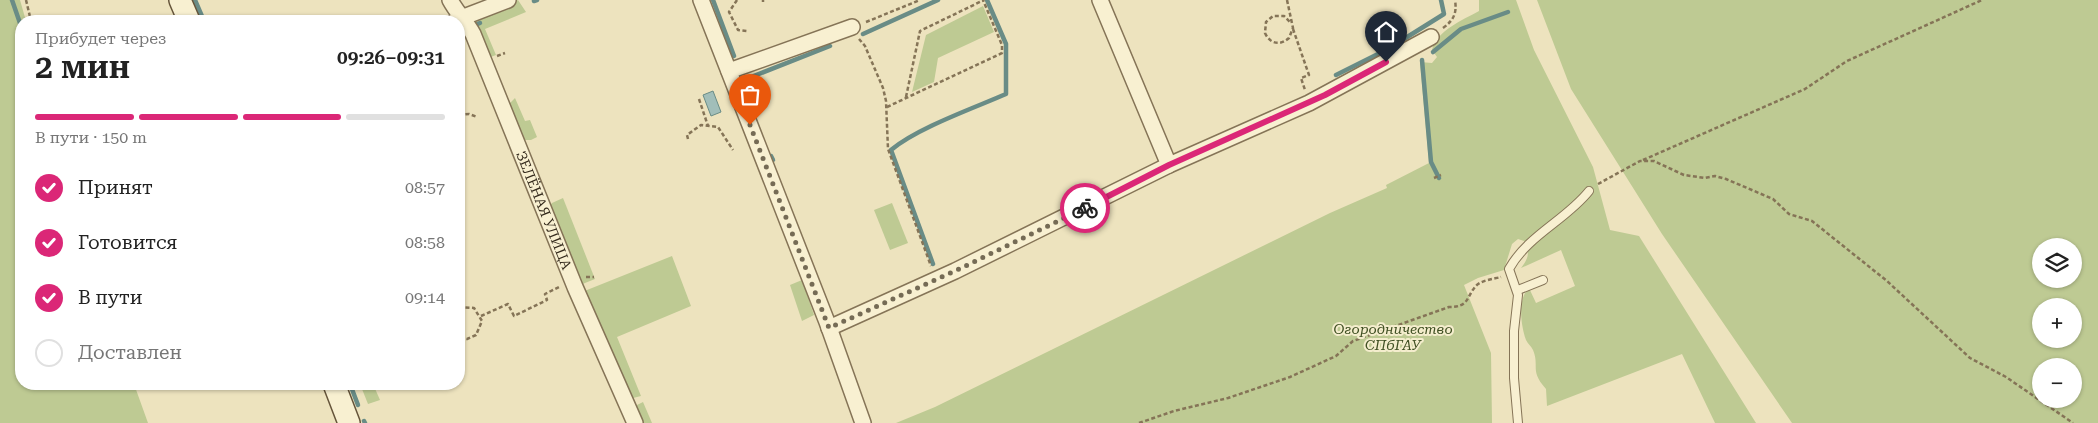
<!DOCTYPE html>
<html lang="ru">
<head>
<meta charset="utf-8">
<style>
	body { margin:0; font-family:"Roboto Serif",serif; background:#f2f2f2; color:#222; height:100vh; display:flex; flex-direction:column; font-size:19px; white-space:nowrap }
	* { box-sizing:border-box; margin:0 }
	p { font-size:16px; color:#767676 }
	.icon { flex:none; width:28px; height:28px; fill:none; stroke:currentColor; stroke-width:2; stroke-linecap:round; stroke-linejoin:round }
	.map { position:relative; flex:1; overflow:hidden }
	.panel { position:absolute; left:15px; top:15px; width:450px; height:375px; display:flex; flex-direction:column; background:#fff; border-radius:20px; box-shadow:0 1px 4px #0004 }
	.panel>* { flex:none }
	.controls { position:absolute; left:2032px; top:238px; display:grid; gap:10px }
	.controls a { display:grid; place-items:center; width:50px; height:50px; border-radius:50%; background:#fff; box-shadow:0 1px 4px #0004; font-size:25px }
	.pin { position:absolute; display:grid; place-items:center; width:42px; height:42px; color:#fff; margin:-51px -21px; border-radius:50% 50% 50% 0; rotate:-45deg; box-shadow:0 0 5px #0007 }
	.pin .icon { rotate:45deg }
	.courier { position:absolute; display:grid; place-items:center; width:50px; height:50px; margin:-25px; border:4px solid #db2777; border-radius:50%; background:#fff; color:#222; box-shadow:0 1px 6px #0007 }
	.summary em { font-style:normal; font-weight:600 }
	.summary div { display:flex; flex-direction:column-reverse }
	.summary { display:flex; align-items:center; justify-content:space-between; height:85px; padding:0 20px }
	h1 { font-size:32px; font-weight:600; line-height:38px }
	.bar { display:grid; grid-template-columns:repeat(4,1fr); gap:8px 5px; align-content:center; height:60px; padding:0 20px }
	.bar i { height:6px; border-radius:4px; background:#e0e0e0 }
	.bar .current { background:#db2777 }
	.bar p { grid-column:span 4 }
	ol { padding:0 20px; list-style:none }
	li { display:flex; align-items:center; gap:15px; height:55px }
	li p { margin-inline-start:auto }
	li .icon { padding:5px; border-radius:50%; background:#db2777; color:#fff; stroke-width:4 }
	li:last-child { color:#767676 }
	li i { width:28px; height:28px; border:2px solid #e0e0e0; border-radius:50% }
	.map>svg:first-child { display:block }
	.green { fill:#beca93; fill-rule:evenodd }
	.water { fill:#a1beb9; stroke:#698c86 }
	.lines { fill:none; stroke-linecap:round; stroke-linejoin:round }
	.stream { stroke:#698c86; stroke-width:4.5 }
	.service-casing { stroke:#857457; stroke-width:10 }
	.minor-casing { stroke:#857457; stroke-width:18 }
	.secondary-casing { stroke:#66553b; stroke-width:24 }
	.path { stroke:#857457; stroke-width:2.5; stroke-dasharray:4 2.5; stroke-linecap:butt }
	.service { stroke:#f8f0d1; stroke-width:8 }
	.minor { stroke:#f8f0d1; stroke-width:15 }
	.secondary { stroke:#f8f0d1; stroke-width:21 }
	.done { stroke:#756b55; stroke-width:5; stroke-dasharray:0 9 }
	.route { stroke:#db2777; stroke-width:6 }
	.labels { text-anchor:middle; stroke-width:4; stroke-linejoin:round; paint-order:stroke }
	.street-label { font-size:14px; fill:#342a1c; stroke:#f4edcd }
	.park-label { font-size:14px; font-style:italic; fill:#405023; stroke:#f4edcd }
</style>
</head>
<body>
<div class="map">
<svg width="2098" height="423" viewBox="0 0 2098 423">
	<rect width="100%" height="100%" fill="#ede3be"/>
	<!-- green -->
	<g class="green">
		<path d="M0 0H20L26 21H21V126L18 135 21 141V384H134L148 423H0Z"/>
		<path d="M518 0 526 12 485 29 496 55 488 58 474 22 475 17Z"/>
		<path d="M1479 0H1516L1534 50 1593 167 1610 230 1639 236 1756 423H1715L1682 354 1547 406 1546 389C1529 370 1540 367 1533 350 1531 346 1528 344 1526 340 1521 326 1517 299 1529 288L1536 303 1575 286 1561 250 1521 268C1529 258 1530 252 1524 241L1518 239 1512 244 1504 270 1478 278 1464 285 1491 353 1492 423H896L935 407 1330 213 1387 188 1386 185 1429 163 1420 62 1432 63 1437 57 1432 50C1437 30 1463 20 1479 11Z"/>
		<path d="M1537 0H2098V423H1792L1662 234 1571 89ZM2074 246V279H2041V246ZM2041 306H2074V339H2041ZM2041 366H2074V399H2041Z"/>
		<path d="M983 6 994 32 938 58 934 82 912 92 926 35Z"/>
		<path d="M515 98 525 121 530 120 537 137 531 140H524L509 104Z"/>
		<path d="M563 198 595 279 580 285 549 207 552 203Z"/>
		<path d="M892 203 908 243 890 250 874 210Z"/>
		<path d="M672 256 691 306 617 337 641 396 629 399 582 292Z"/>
		<path d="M802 280 814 315 802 321 790 285Z"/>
		<path d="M360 384H373L380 400 368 404Z"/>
		<path d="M643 402 652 423H640L634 411 637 405Z"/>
	</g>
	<!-- water -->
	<path class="water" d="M713 91 721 112 711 116 703 95Z"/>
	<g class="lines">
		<!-- stream -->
		<g class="stream">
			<path d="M12 0 21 26"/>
			<path d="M195 0 204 21"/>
			<path d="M713 0 734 56"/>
			<path d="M534 1 537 0"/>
			<path d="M475 25 480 23"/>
			<path d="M863 34 938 0"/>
			<path d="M1433 52 1461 29 1508 12"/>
			<path d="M1422 60 1431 162 1439 178"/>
			<path d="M1336 75 1388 49 1444 14 1441 0"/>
			<path d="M741 81 830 46"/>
			<path d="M744 81 756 114"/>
			<path d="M771 156 773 160"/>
			<path d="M933 264 891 150C917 128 974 108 1006 94V44L987 0"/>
			<path d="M350 384 358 405"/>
			<path d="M364 421 365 423"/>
		</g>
		<defs>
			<g id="service">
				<path d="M1518 290 1543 280"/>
				<path d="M1518 423 1514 378V331L1518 295 1509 269C1528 235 1566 220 1589 191"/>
			</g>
			<g id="minor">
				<path id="s1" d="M450 0C457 13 466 21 473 34L575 287 635 423"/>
				<path d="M701 0 827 322 863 423"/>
				<path d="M1100 0 1169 165"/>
				<path d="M456 20 508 0"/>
				<path d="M729 71 852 27"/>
				<path d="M829 328 955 271 1169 165 1309 103 1431 37"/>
			</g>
			<g id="secondary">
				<path d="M180 0 189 21"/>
				<path d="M334 384 349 423"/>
			</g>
		</defs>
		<!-- service casing -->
		<use href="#service" class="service-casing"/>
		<!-- minor casing -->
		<use href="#minor" class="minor-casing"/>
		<!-- secondary casing -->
		<use href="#secondary" class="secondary-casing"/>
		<!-- path -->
		<g class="path">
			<path d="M26 0 31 21"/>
			<path d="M737 0 729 12 738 30 747 31"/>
			<path d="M763 0V2"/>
			<path d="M1287 0 1293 28 1289 38C1280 46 1270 44 1265 33L1266 22 1273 16H1284L1291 23"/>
			<path d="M866 22 920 0"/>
			<path d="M1443 28C1454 20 1457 13 1455 0"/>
			<path d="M1293 29 1309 75 1301 78 1305 90"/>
			<path d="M859 39 865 46 883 88 886 101 888 149 931 266"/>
			<path d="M497 56 505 53"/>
			<path d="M906 97 920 31 984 0"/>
			<path d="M699 99 708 126"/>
			<path d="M887 107 1002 53V45L983 0"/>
			<path d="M459 115 469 114 477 117"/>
			<path d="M688 139 687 135 701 125 718 127 733 150"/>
			<path d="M1643 160 1805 89 1847 61 1982 0"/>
			<path d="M1434 178 1441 175"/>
			<path d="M1598 184 1640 161H1654L1684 175 1705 178 1715 176 1726 179 1773 199 1789 214 1812 221 1887 281 1970 358 2006 377 2073 423"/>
			<path d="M586 277H594"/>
			<path d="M459 307 474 308 482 321 476 335 467 339 459 338"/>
			<path d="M481 316 508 304 514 316 547 300 545 294 559 287"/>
			<path d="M1139 423 1174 411 1228 398 1290 377 1336 356 1353 341 1449 307C1469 307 1466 298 1475 287 1480 280 1494 279 1501 277"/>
		</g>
		<!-- service -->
		<use href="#service" class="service"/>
		<!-- minor -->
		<use href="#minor" class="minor"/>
		<!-- secondary -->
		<use href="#secondary" class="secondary"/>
	</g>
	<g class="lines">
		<!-- done -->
		<path class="done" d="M750 125 829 328 955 271 1085 208"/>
		<!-- route -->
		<path class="route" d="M1085 208 1169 165 1325 95 1386 62"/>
	</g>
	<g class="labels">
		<!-- street labels -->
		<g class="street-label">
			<text dy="5" stroke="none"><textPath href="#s1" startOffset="231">ЗЕЛЁНАЯ УЛИЦА</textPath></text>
		</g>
		<!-- park labels -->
		<g class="park-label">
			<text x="1393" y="334">Огородничество<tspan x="1393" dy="16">СПбГАУ</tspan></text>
		</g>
	</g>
</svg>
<div class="controls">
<a><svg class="icon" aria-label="layers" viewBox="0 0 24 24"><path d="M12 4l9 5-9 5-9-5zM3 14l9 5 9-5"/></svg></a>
<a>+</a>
<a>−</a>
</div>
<div class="pin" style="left:750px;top:125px;background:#ea580c"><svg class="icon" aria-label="bag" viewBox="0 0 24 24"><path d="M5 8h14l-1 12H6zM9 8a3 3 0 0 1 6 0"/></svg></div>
<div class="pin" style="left:1386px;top:62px;background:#1f2937"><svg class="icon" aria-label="home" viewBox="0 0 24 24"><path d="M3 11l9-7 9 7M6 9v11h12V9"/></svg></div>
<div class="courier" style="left:1085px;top:208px"><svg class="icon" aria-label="bike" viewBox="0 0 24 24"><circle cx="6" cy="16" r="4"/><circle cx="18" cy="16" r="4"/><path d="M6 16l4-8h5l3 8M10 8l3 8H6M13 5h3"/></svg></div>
<section class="panel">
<div class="summary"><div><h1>2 мин</h1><p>Прибудет через</p></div><em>09:26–09:31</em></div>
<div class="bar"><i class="current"></i><i class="current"></i><i class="current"></i><i></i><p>В пути · 150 m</p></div>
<ol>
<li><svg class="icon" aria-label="check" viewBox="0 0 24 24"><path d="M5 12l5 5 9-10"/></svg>Принят<p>08:57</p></li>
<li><svg class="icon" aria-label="check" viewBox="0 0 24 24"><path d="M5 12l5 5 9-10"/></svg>Готовится<p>08:58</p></li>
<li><svg class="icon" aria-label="check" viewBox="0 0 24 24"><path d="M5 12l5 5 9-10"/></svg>В пути<p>09:14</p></li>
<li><i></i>Доставлен</li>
</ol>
</section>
</div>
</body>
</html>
